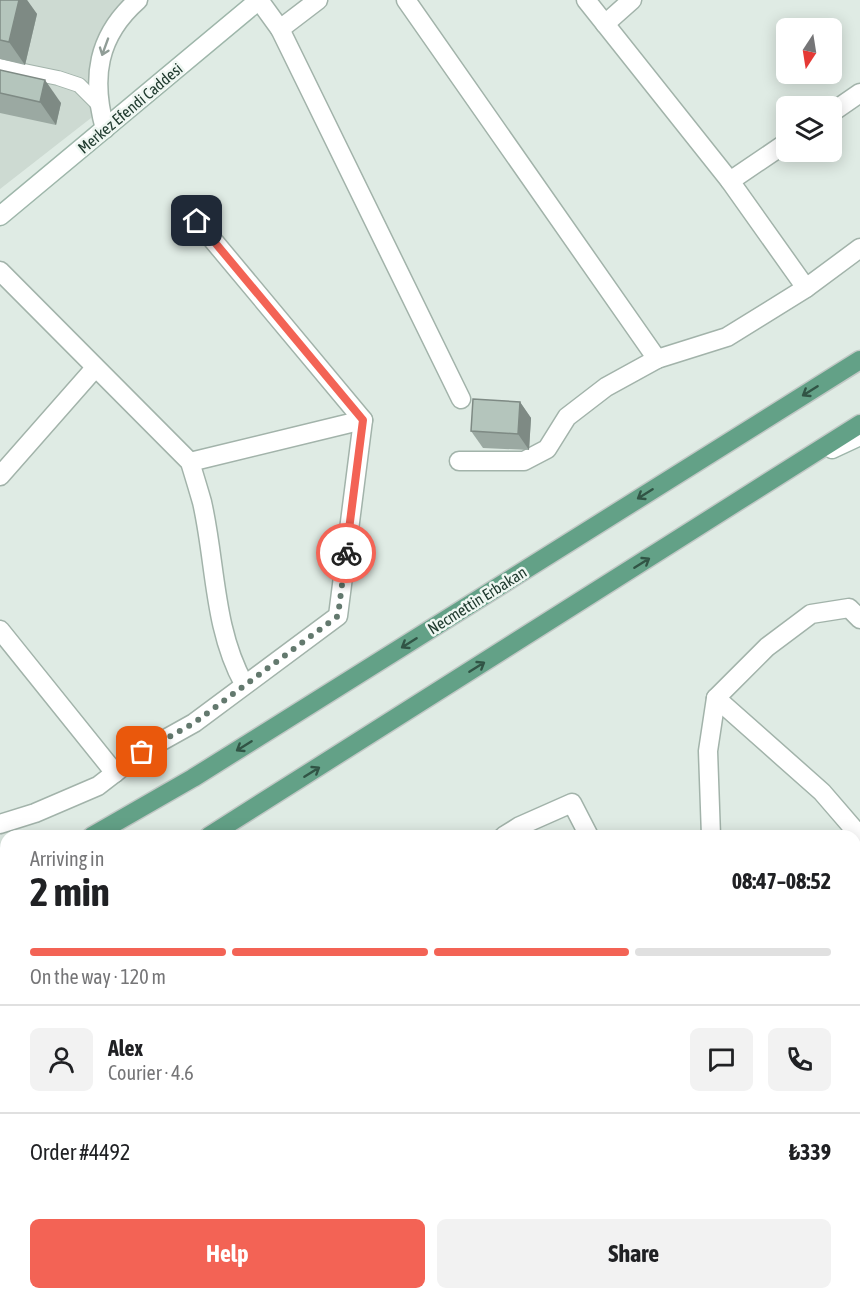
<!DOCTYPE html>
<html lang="en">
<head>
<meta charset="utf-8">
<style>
	body { margin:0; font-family:"Asap Condensed",sans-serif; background:#f2f2f2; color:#202124; height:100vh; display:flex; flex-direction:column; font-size:22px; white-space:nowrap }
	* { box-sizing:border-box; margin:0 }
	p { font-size:20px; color:#757577 }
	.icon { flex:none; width:33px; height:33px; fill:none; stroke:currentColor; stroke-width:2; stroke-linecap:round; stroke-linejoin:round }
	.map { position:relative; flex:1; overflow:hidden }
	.drawer { position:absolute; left:0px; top:830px; width:861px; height:470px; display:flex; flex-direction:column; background:#fff; border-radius:18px 18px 0 0; box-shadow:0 3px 15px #0003 }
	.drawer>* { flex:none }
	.needle { width:39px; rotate:192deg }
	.controls { position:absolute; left:776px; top:18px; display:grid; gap:12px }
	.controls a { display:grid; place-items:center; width:66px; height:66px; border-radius:9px; background:#fff; box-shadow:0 3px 15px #0003; font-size:30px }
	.pin { position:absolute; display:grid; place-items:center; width:51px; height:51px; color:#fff; margin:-26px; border-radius:12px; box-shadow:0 3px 9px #0006 }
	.courier { position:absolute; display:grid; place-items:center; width:60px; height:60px; margin:-30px; border:4px solid #f36355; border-radius:50%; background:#fff; color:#222; box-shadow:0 2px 8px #0007 }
	.headline em { font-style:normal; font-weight:700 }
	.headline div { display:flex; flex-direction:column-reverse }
	.headline { display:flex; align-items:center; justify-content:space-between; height:102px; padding:0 30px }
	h1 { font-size:39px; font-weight:700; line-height:45px }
	.bar { display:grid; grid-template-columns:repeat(4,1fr); gap:9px 6px; align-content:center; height:72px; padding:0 30px }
	.bar i { height:8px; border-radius:4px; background:#e0e0e0 }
	.bar .selected { background:#f36355 }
	.bar p { grid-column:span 4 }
	.line { display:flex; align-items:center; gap:15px; padding:0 30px; border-top:2px solid #e0e0e0 }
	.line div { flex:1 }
	.round { display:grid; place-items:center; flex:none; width:63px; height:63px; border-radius:9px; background:#f2f2f2 }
	.button { display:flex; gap:12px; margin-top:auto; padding:12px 30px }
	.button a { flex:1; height:69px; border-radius:9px; background:#f36355; color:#fff; font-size:24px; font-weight:700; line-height:69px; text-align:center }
	.button a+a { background:#f2f2f2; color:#202124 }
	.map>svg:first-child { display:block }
	.built { fill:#cddad2 }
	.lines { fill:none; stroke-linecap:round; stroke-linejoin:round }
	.lane-casing { stroke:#a2b3aa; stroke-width:16 }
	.street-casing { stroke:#a2b3aa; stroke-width:21 }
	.secondary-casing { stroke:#9eb6aa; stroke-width:21 }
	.primary-casing { stroke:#c1c8c5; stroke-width:21 }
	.lane { stroke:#fff; stroke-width:14 }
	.street { stroke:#fff; stroke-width:18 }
	.secondary { stroke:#fff; stroke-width:18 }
	.primary { stroke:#63a187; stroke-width:18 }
	.wall { fill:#9ba9a2 }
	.shaded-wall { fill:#7e8a84 }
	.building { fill:#b4c5bc; stroke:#7e8a84; stroke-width:1.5 }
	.oneway { stroke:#909d97 }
	.oneway2 { stroke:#315445 }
	.done { stroke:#63796e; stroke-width:6; stroke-dasharray:0 10.8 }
	.route { stroke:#f36355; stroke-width:8 }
	.labels { text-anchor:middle; stroke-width:5; stroke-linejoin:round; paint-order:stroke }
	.street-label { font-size:16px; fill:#203b2f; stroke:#eff7f2 }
</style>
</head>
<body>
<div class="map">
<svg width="860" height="1298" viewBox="0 0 860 1298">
	<rect width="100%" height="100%" fill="#dfebe4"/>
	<!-- built -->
	<path class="built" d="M0 0H125L93 55 88 92 94 111 91 118 0 189Z"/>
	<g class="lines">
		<defs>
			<path id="lane" d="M0 66 58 78 79 85 98 104"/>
			<g id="street">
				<path d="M259 0 280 29 318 0"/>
				<path d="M406 0 657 359"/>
				<path d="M586 0 730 181 806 288"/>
				<path d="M605 24 632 0"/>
				<path d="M280 29 461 399"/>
				<path d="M831 113 860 93"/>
				<path d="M105 129C91 78 97 36 138 0"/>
				<path d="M730 181 786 143"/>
				<path d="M0 271 190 462C194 475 198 488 202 502 216 563 213 628 244 684"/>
				<path d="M459 461H524L547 449 567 417 606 387 657 359 727 337 806 288 860 248"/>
				<path d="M190 462 363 420 197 221"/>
				<path d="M0 476 95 368"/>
				<path d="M0 630 115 773"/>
				<path d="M716 698 822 792 860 836"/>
				<path d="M0 824 35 813 98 786 142 752 194 723 338 616 363 420"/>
				<path d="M504 836 520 826 572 803 589 836"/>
				<path d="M711 836 708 751 716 698 767 647 811 614 849 608 860 619"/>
				<path d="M0 1033 6 1030"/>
				<path d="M0 1239 6 1236"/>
				<path d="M855 1265 860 1260"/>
				<path d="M627 1293 632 1298"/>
				<path d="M199 1298 205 1293"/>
				<path d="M347 1298 352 1293"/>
				<path d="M658 1298 663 1293"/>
				<path d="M821 1298 826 1293"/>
			</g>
			<g id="secondary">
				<path d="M0 216 259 0"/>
				<path d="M832 449 860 436"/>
				<path d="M855 872 860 865"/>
				<path d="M855 1230 860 1235"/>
				<path d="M457 1298 463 1293"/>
			</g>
			<g id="primary">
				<path d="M92 836 193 778 860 360"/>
				<path d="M209 836 860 424"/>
				<path d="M0 888 6 885"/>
				<path d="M0 953 6 950"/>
			</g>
		</defs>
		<!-- lane casing -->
		<use href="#lane" class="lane-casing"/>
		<!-- street casing -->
		<use href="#street" class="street-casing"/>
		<!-- secondary casing -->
		<use href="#secondary" class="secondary-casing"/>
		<!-- primary casing -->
		<use href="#primary" class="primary-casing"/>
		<!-- lane -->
		<use href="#lane" class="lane"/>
		<!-- street -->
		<use href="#street" class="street"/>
		<!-- secondary -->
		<use href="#secondary" class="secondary"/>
		<!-- primary -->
		<use href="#primary" class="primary"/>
	</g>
	<!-- wall -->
	<g class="wall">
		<path d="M0 0H27L37 14 25 65 0 59Z"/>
		<path d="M0 70 61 103 56 125 0 113Z"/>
		<path d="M520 402 531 418 529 450 483 448 471 431Z"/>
		<path d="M466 1293H543L538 1298H461Z"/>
	</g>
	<!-- shaded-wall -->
	<g class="shaded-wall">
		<path d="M19 0H27L37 14 25 65 9 42Z"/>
		<path d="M45 80 61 103 56 125 40 102Z"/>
		<path d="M520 402 531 418 529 450 518 434Z"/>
	</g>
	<!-- building -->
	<g class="building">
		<path d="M0 0H19L9 42 0 40Z"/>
		<path d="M0 70 45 80 40 102 0 93Z"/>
		<path d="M473 399 520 402 518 434 471 431Z"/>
		<path d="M377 1293H411L413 1295 409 1298H381Z"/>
		<path d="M466 1293H521L516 1298H461Z"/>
	</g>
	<!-- one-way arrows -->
	<defs><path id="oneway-shaft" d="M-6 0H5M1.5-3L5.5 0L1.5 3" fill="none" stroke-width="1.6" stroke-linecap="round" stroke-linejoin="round" transform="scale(1.5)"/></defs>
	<use class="oneway" href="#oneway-shaft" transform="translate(105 47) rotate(110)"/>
	<g class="oneway2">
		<use href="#oneway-shaft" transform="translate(810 391) rotate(148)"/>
		<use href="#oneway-shaft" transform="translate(645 494) rotate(148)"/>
		<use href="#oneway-shaft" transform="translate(642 563) rotate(-32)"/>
		<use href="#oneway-shaft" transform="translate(409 643) rotate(148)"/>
		<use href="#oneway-shaft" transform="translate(477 667) rotate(-32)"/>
		<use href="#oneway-shaft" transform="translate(244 746) rotate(148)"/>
		<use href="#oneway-shaft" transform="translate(312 772) rotate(-32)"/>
	</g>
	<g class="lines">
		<!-- done -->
		<path class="done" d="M142 752 194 723 338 616 346 553"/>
		<!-- route -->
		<path class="route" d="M197 221 363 420 346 553"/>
	</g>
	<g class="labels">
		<!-- street labels -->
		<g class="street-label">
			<text transform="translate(130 108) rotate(-40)" y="6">Merkez Efendi Caddesi</text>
			<text transform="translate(477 600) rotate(-32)" y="6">Necmettin Erbakan</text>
		</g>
	</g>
</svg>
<div class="controls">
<a><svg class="needle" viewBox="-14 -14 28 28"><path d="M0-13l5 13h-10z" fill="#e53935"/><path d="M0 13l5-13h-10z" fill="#757577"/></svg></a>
<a><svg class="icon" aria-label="layers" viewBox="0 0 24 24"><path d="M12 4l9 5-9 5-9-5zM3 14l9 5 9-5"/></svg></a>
</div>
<div class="pin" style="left:142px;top:752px;background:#ea580c"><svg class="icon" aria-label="bag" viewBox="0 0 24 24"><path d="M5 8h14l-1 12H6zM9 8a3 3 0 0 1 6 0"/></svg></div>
<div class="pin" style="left:197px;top:221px;background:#1f2937"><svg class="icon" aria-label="home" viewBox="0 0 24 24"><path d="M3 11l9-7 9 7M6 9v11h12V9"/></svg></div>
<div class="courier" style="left:346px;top:553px"><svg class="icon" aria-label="bike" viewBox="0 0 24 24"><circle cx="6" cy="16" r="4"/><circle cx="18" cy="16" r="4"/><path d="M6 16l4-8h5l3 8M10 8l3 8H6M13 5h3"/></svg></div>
<section class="drawer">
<div class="headline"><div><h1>2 min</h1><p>Arriving in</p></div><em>08:47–08:52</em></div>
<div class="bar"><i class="selected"></i><i class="selected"></i><i class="selected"></i><i></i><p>On the way · 120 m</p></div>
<div class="line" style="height:108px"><a class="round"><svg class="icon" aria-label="person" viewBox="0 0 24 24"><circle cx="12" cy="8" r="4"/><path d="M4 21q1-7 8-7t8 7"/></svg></a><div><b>Alex</b><p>Courier · 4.6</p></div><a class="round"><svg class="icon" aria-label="chat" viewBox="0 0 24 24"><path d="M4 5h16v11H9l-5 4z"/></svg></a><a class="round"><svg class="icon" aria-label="phone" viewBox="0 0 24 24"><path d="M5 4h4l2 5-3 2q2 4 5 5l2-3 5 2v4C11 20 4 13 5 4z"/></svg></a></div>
<div class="line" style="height:78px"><div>Order #4492</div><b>₺339</b></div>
<div class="button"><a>Help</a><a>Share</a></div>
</section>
</div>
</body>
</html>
